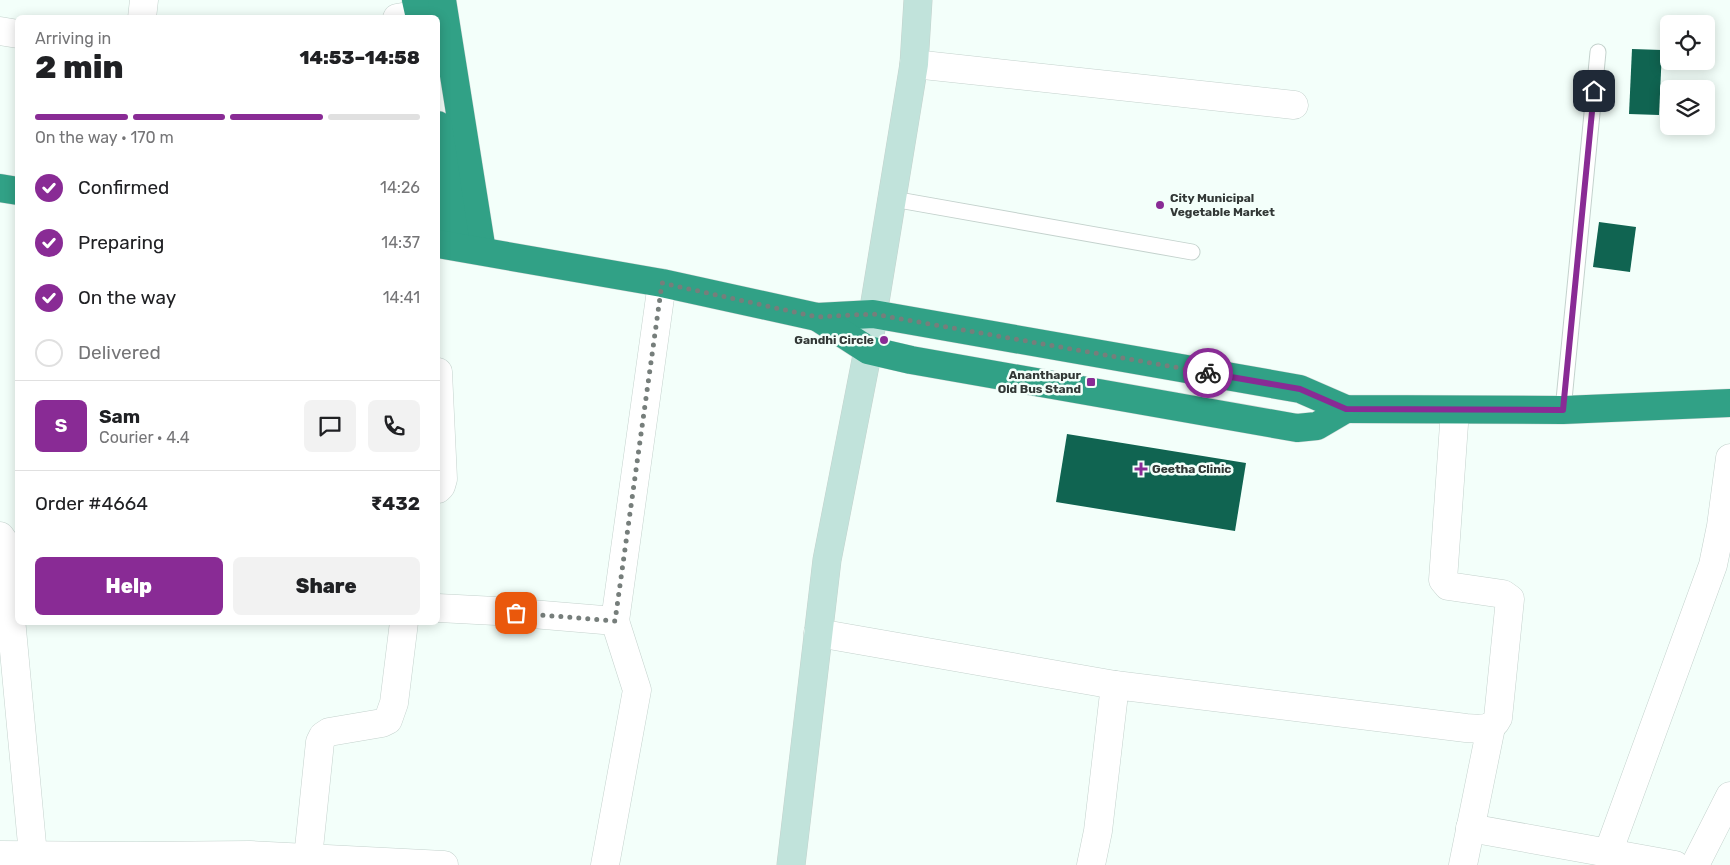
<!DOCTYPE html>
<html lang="en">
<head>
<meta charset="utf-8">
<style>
	body { margin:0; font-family:Rubik,sans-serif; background:#f2f2f2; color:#202124; height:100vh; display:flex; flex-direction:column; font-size:19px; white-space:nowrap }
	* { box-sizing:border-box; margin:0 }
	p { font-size:16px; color:#757577 }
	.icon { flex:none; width:28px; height:28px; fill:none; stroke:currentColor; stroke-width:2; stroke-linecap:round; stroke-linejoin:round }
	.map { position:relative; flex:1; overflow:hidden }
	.drawer { position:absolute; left:15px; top:15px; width:425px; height:610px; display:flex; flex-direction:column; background:#fff; border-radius:8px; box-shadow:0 2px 12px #0003 }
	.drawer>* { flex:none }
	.tools { position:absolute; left:1660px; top:15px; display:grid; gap:10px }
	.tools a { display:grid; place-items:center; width:55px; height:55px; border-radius:8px; background:#fff; box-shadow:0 2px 12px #0003; font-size:25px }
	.pin { position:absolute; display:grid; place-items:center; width:42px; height:42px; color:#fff; margin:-21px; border-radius:10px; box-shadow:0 2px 8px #0006 }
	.courier { position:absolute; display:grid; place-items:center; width:50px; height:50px; margin:-25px; border:4px solid #892b95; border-radius:50%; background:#fff; color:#222; box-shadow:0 1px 6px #0007 }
	.head em { font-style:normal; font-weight:800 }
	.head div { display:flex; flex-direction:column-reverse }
	.head { display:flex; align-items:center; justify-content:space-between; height:85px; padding:0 20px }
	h1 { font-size:32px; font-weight:800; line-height:38px }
	.bar { display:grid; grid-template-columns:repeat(4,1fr); gap:8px 5px; align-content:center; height:60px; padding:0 20px }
	.bar i { height:6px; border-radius:4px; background:#e0e0e0 }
	.bar .on { background:#892b95 }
	.bar p { grid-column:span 4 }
	.line { display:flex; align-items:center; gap:12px; padding:0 20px; border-top:1px solid #e0e0e0 }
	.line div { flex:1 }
	.round { display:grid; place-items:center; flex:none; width:52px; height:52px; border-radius:8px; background:#f2f2f2 }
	ol { padding:0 20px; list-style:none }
	li { display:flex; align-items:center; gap:15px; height:55px }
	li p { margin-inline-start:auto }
	li .icon { padding:5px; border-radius:50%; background:#892b95; color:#fff; stroke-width:4 }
	li:last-child { color:#757577 }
	li i { width:28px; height:28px; border:2px solid #e0e0e0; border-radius:50% }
	.primary-button { display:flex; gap:10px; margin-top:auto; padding:10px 20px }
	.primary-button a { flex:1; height:58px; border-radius:8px; background:#892b95; color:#fff; font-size:20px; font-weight:800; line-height:58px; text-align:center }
	.primary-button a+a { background:#f2f2f2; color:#202124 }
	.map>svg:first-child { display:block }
	.building { fill:#106451 }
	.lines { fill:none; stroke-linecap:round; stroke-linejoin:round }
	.lane-casing { stroke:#c4d2cd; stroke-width:17 }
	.street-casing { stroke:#c4d2cd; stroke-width:29 }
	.secondary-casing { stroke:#c4d2cd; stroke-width:29 }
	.highway-casing { stroke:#dadbdb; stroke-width:29 }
	.lane { stroke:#fff; stroke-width:15 }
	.street { stroke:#fff; stroke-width:28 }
	.secondary { stroke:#c1e3db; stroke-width:28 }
	.highway { stroke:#31a186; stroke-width:28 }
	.done { stroke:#767e7b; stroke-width:5; stroke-dasharray:0 9 }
	.route { stroke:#892b95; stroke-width:6 }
	.poi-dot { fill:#892b95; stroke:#f3fffa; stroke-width:2 }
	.labels { text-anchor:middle; stroke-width:5; stroke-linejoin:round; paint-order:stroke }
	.poi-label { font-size:12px; font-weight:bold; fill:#323836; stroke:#f3fffa; text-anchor:start }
</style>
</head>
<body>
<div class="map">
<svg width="1730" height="865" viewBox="0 0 1730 865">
	<rect width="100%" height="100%" fill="#f3fffa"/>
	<!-- building -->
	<g class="building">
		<path d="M1632 49 1662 50 1659 115 1629 114Z"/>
		<path d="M1599 222 1636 227 1630 272 1593 267Z"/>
		<path d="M1067 434 1246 463 1235 531 1056 502Z"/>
	</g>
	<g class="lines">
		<defs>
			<g id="lane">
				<path d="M893 199 1192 252"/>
				<path d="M1563 410 1598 52"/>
			</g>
			<g id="street">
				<path d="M142 18 144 0"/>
				<path d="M397 18 420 14"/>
				<path d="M0 31 18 34"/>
				<path d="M914 64 1294 105"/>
				<path d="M438 372 443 479 441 486 438 489"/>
				<path d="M0 536 5 543 9 597 18 596"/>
				<path d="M9 597 33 855"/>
				<path d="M438 608 496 611 615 621 662 283"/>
				<path d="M818 633 1115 685"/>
				<path d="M1470 828 1675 865"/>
				<path d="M1608 853 1713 565 1721 526 1730 458"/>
				<path d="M0 855 136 856 250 855 444 865"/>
				<path d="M308 858 320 742 323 736 329 732 382 723 388 720 394 703 404 622"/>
				<path d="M605 865 637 690 615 621"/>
				<path d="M1091 865 1098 831 1115 685 1466 728C1479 729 1492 731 1498 718L1510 599 1503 594 1448 586 1443 580 1455 410"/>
				<path d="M1463 865 1491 727"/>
				<path d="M1695 865 1730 796"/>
			</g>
			<path id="secondary" d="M791 865 827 560 868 350 873 314 914 64 918 0"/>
			<g id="highway">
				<path d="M416 0 420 18"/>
				<path d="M442 0 482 251"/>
				<path d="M438 125 456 246"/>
				<path d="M0 188 18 191"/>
				<path d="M438 244 662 283 817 317 873 314 1300 389 1346 409 1563 410 1730 403"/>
				<path d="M817 317 868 350 911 360 1297 428 1317 426 1346 409"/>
			</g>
		</defs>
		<!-- lane casing -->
		<use href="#lane" class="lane-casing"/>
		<!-- street casing -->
		<use href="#street" class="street-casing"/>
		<!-- secondary casing -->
		<use href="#secondary" class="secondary-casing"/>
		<!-- highway casing -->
		<use href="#highway" class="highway-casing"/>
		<!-- lane -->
		<use href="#lane" class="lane"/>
		<!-- street -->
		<use href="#street" class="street"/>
		<!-- secondary -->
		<use href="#secondary" class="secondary"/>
		<!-- highway -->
		<use href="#highway" class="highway"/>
	</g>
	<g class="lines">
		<!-- done -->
		<path class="done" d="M516 613 615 621 662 283 817 317 873 314 1208 373"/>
		<!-- route -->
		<path class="route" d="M1208 373 1300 389 1346 409 1563 410 1594 91"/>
	</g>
	<!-- markers -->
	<g class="poi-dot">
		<circle cx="1160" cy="205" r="5"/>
		<circle cx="884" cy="340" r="5"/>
		<rect x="1086" y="377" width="10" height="10" rx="2.5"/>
		<path d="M1138.5 461.5h5v5h5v5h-5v5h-5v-5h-5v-5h5z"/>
	</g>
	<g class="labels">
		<!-- poi labels -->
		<g class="poi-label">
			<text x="1170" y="202">City Municipal<tspan x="1170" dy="14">Vegetable Market</tspan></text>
			<text x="874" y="344" text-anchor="end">Gandhi Circle</text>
			<text x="1081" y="379" text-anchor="end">Ananthapur<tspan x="1081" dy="14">Old Bus Stand</tspan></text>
			<text x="1152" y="473">Geetha Clinic</text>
		</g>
	</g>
</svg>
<div class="tools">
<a><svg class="icon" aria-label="locate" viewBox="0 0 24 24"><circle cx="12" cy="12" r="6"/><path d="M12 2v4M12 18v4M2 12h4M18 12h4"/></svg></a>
<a><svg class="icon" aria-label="layers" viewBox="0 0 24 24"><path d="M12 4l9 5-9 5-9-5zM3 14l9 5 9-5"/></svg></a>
</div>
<div class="pin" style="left:516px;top:613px;background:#ea580c"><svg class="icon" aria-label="bag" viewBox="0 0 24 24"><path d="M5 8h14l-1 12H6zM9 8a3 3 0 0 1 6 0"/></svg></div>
<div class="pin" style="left:1594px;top:91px;background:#1f2937"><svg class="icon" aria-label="home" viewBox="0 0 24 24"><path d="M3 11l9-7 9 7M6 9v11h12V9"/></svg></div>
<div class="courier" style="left:1208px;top:373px"><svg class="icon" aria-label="bike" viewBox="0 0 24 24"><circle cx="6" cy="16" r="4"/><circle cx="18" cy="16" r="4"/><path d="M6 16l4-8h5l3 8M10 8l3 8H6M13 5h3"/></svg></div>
<section class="drawer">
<div class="head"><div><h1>2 min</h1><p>Arriving in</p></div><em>14:53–14:58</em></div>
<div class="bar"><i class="on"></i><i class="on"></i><i class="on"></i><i></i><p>On the way · 170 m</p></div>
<ol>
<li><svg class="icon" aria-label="check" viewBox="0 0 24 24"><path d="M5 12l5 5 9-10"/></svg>Confirmed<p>14:26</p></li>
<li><svg class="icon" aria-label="check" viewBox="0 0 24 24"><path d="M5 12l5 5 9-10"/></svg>Preparing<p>14:37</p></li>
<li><svg class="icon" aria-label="check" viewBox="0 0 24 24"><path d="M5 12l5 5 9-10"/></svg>On the way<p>14:41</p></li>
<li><i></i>Delivered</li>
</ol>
<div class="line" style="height:90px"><b class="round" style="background:#892b95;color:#fff">S</b><div><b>Sam</b><p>Courier · 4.4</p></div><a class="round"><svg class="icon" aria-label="chat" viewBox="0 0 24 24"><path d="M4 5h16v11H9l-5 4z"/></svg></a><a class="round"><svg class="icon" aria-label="phone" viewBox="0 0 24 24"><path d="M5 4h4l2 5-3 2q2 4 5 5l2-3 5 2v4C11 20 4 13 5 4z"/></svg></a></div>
<div class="line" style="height:65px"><div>Order #4664</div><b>₹432</b></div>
<div class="primary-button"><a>Help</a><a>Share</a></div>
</section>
</div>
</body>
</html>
